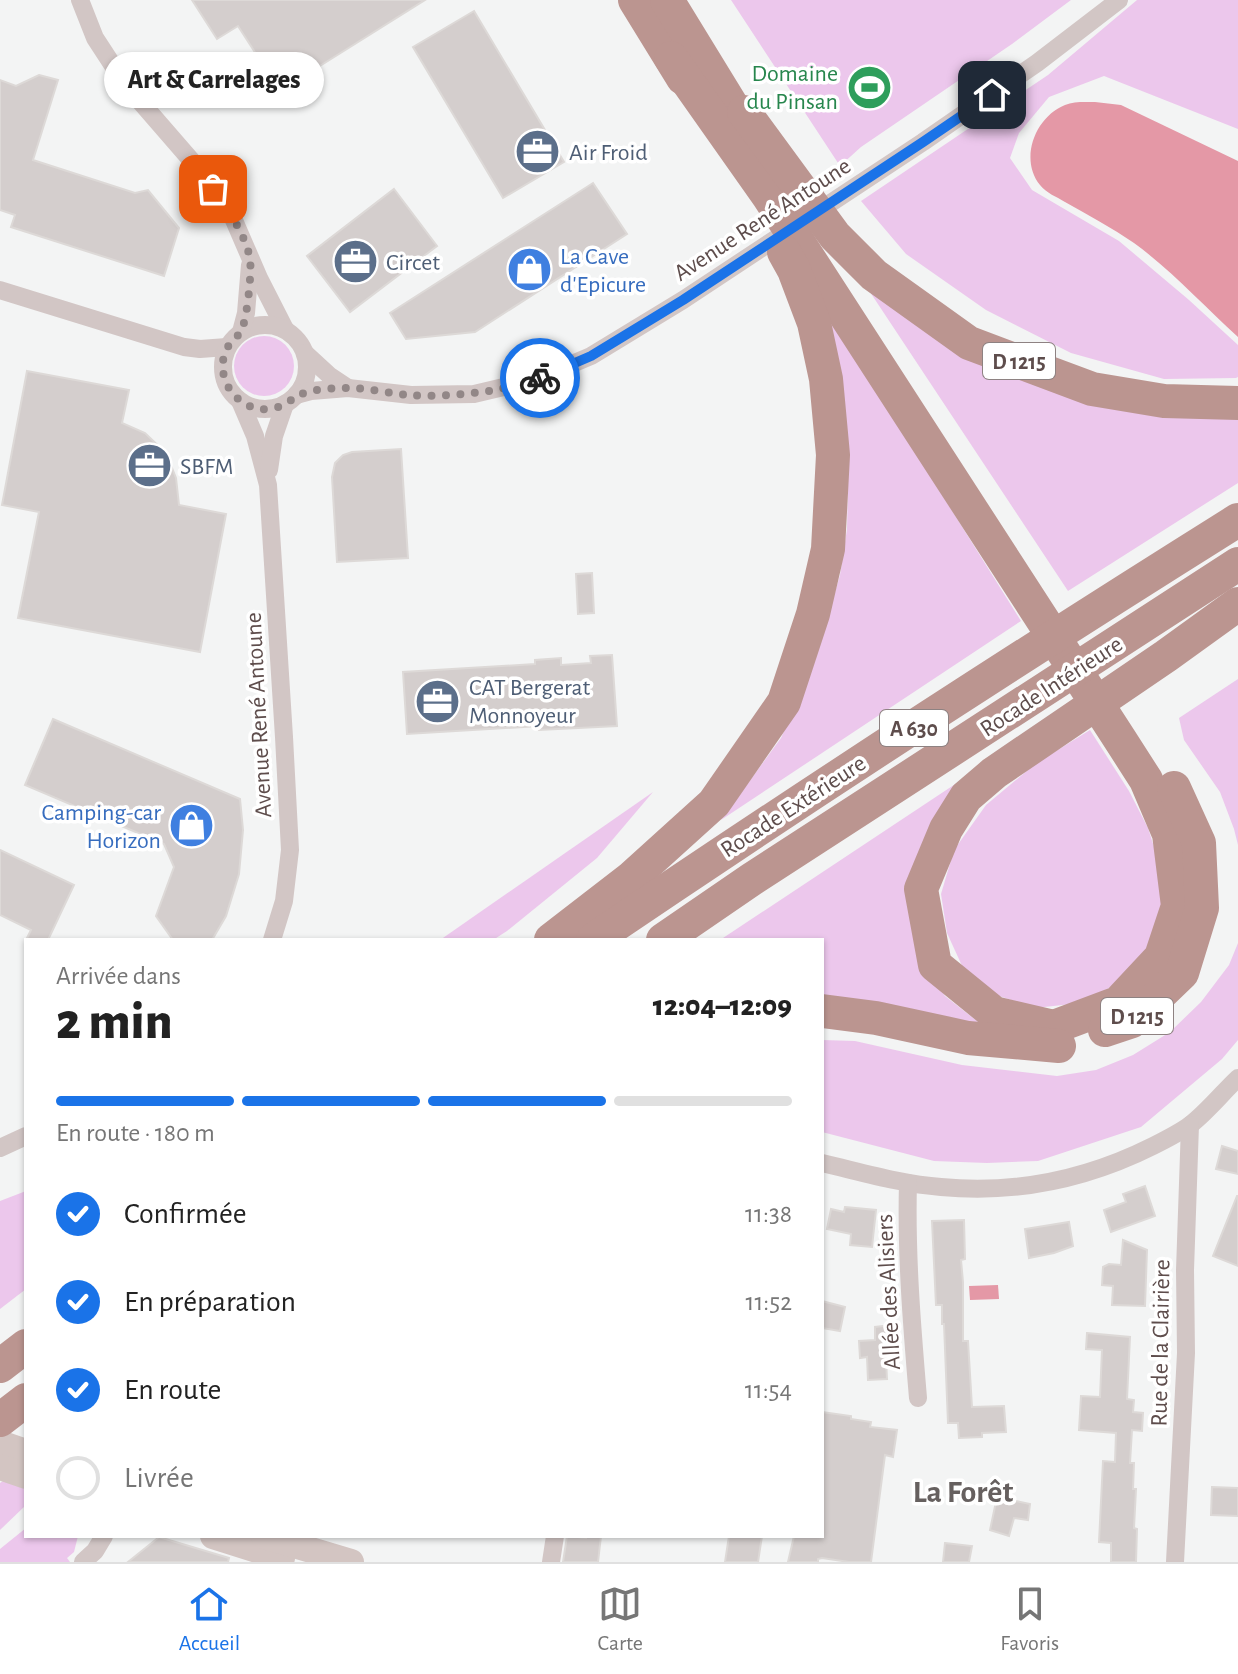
<!DOCTYPE html>
<html lang="fr">
<head>
<meta charset="utf-8">
<style>
	body { margin:0; font-family:"Alegreya Sans",sans-serif; background:#f6f6f6; color:#222; height:100vh; display:flex; flex-direction:column; font-size:30px; white-space:nowrap }
	* { box-sizing:border-box; margin:0 }
	p { font-size:26px; color:#767676 }
	.icon { flex:none; width:44px; height:44px; fill:none; stroke:currentColor; stroke-width:2; stroke-linecap:round; stroke-linejoin:round }
	.map { position:relative; flex:1; overflow:hidden }
	.panel { position:absolute; left:24px; top:938px; width:800px; height:600px; display:flex; flex-direction:column; background:#fff; border-radius:0px; box-shadow:0 2px 6px #0004 }
	.panel>* { flex:none }
	.pin { position:absolute; display:grid; place-items:center; width:68px; height:68px; color:#fff; margin:-34px; border-radius:16px; box-shadow:0 4px 12px #0006 }
	.courier { position:absolute; display:grid; place-items:center; width:80px; height:80px; margin:-40px; border:6px solid #1a73e8; border-radius:50%; background:#fff; color:#222; box-shadow:0 2px 10px #0007 }
	.bubble { position:absolute; height:56px; border-radius:28px; background:#fff; box-shadow:0 2px 6px #0004; font-size:26px; font-weight:800; line-height:56px; text-align:center }
	.summary em { font-style:normal; font-weight:800 }
	.summary div { display:flex; flex-direction:column-reverse }
	.summary { display:flex; align-items:center; justify-content:space-between; height:136px; padding:0 32px }
	h1 { font-size:52px; font-weight:800; line-height:60px }
	.bar { display:grid; grid-template-columns:repeat(4,1fr); gap:12px 8px; align-content:center; height:96px; padding:0 32px }
	.bar i { height:10px; border-radius:6px; background:#e0e0e0 }
	.bar .current { background:#1a73e8 }
	.bar p { grid-column:span 4 }
	ol { padding:0 32px; list-style:none }
	li { display:flex; align-items:center; gap:24px; height:88px }
	li p { margin-inline-start:auto }
	li .icon { padding:8px; border-radius:50%; background:#1a73e8; color:#fff; stroke-width:4 }
	li:last-child { color:#767676 }
	li i { width:44px; height:44px; border:4px solid #e0e0e0; border-radius:50% }
	.dock { display:flex; justify-content:space-around; align-items:center; height:112px; border-top:2px solid #e0e0e0; background:#fff; font-size:22px; color:#767676 }
	.dock a { display:grid; justify-items:center; gap:4px }
	.dock .current { color:#1a73e8 }
	.map>svg:first-child { display:block }
	.green { fill:#ecc7ec }
	.water { fill:#e498a6 }
	.building { fill:#d4cecd; stroke:#ddd9d7; stroke-width:2 }
	.lines { fill:none; stroke-linecap:round; stroke-linejoin:round }
	.minor { stroke:#d2c6c5; stroke-width:18 }
	.secondary { stroke:#d3c5c2; stroke-width:26 }
	.motorway { stroke:#bb9590; stroke-width:34 }
	.done { stroke:#928787; stroke-width:8; stroke-dasharray:0 14.4 }
	.route { stroke:#1a73e8; stroke-width:10 }
	.labels { text-anchor:middle; stroke-width:7; stroke-linejoin:round; paint-order:stroke }
	.shield { fill:#fff; stroke:#8e8282; stroke-width:2 }
	.shield-label { font-size:22px; font-weight:bold; fill:#5e4d4c }
	.leisure-label { font-size:24px; fill:#27864d; stroke:#fff; text-anchor:end }
	.service-label { font-size:24px; fill:#4e5e75; stroke:#fff; text-anchor:start }
	.street-label { font-size:24px; fill:#5e4d4c; stroke:#fff }
	.shop-label { font-size:24px; fill:#366cbe; stroke:#fff; text-anchor:start }
	.district-label { font-size:32px; font-weight:bold; fill:#66605f; stroke:#fff }
</style>
</head>
<body>
<div class="map">
<svg width="1238" height="1562" viewBox="0 0 1238 1562">
	<rect width="100%" height="100%" fill="#f3f4f4"/>
	<!-- green -->
	<g class="green">
		<path d="M731 0H1071L1012 44 861 147 840 166Z"/>
		<path d="M1137 0H1238V129L1104 76 1049 97 1019 133 1010 158 1032 190 1119 241 1189 300 1238 345V377L1236 378 1164 379 1071 353 986 310 906 254 861 201 1048 75Z"/>
		<path d="M866 286 914 323 1238 413V483L1068 591Z"/>
		<path d="M821 301 1021 621 721 820 781 738 815 661 840 575 847 529 848 483Z"/>
		<circle cx="264" cy="366" r="30"/>
		<path d="M1238 679V845L1234 829 1220 792 1184 740 1179 718Z"/>
		<path d="M1090 730 1129 791 1148 828 1162 872V911L1147 951 1120 982 1081 1003 1035 1008 996 995 963 968 947 933 941 894 954 850 986 805 1035 764Z"/>
		<path d="M996 757 947 804 926 970 945 996 977 1021 1000 1031 822 999V940H720Z"/>
		<path d="M653 792 597 858 507 931 493 940H440Z"/>
		<path d="M1238 943V1040L1222 1059 1141 1127 1038 1161 987 1163 934 1161 822 1132V1040L855 1041 962 1065 1057 1076 1096 1070 1133 1055 1170 1032 1201 1002 1229 965Z"/>
		<path d="M26 1191V1289L0 1309V1201Z"/>
		<path d="M3 1481 26 1489V1505L0 1530V1483Z"/>
		<path d="M26 1528V1536H78L74 1552 67 1558 70 1562H0V1549Z"/>
	</g>
	<!-- water -->
	<g class="water">
		<path d="M1095 102 1121 105 1238 161V337C1204 306 1171 270 1134 243 1112 228 1088 215 1065 202 1057 197 1046 193 1040 185 1019 159 1035 117 1065 105 1074 101 1086 102 1095 102Z"/>
		<path d="M998 1285 999 1299 970 1300 969 1286Z"/>
	</g>
	<!-- building -->
	<g class="building">
		<path d="M192 0H425L280 91 238 26 217 39Z"/>
		<path d="M474 11 564 162 503 198 413 47Z"/>
		<path d="M39 75 58 80 33 160 135 193 148 190 179 228 164 276 11 227 15 215 0 210V80L16 86Z"/>
		<path d="M593 183 627 234 475 332 406 339 390 313Z"/>
		<path d="M394 189 437 246 350 312 307 256Z"/>
		<path d="M27 371 129 390 122 423 145 433 166 453 176 478 179 505 226 514 200 652 18 618 39 512 2 505Z"/>
		<path d="M401 449 408 558 337 562 332 477 335 463 343 455 352 452Z"/>
		<path d="M592 573 594 613 578 614 576 574Z"/>
		<path d="M612 655 617 726 539 730V726L407 734 403 672 535 664V660L561 658V665L591 663 590 656Z"/>
		<path d="M53 719 240 799 243 830 239 874 226 916 212 940H173L156 916 174 867 164 844 25 785Z"/>
		<path d="M0 850 74 885 48 940H26L31 930 0 915Z"/>
		<path d="M1222 1146 1238 1151V1174L1216 1169Z"/>
		<path d="M1145 1186 1155 1216 1111 1232 1104 1210 1126 1202 1123 1194Z"/>
		<path d="M1237 1196H1238V1266L1213 1256Z"/>
		<path d="M845 1207 876 1210 872 1247 850 1245 851 1234 827 1229 831 1209 844 1212Z"/>
		<path d="M964 1220 965 1259 961 1260 963 1282V1341H968L972 1407 1004 1406 1006 1432 982 1433V1437L959 1438 958 1423H948L944 1324H942V1305H936L932 1221Z"/>
		<path d="M1069 1222 1073 1246 1054 1253 1029 1258 1025 1229Z"/>
		<path d="M1123 1240 1147 1250 1145 1306 1112 1305 1113 1286 1102 1285 1103 1267 1109 1264 1121 1265Z"/>
		<path d="M822 1301 845 1307 840 1331 822 1328Z"/>
		<path d="M891 1325 893 1359H886L887 1379 868 1380 867 1357 860 1358 859 1341 875 1340V1327Z"/>
		<path d="M1087 1333 1130 1337 1127 1399 1134 1400 1133 1412 1143 1413 1142 1431 1132 1430 1130 1463H1134L1133 1489H1136L1134 1528 1137 1529 1136 1562H1111V1543L1099 1542 1103 1461 1115 1462 1116 1433 1079 1430 1081 1396 1100 1397 1102 1350 1086 1349Z"/>
		<path d="M822 1412 851 1416V1419L871 1422 870 1427 897 1430 893 1457 885 1455 871 1562H849L822 1558 818 1559V1562H788L794 1536H822Z"/>
		<path d="M1212 1487 1238 1488V1516L1211 1515Z"/>
		<path d="M997 1497 1030 1504 1028 1520 1014 1518 1009 1536 990 1530Z"/>
		<path d="M567 1536 586 1538V1536H601L598 1562H563Z"/>
		<path d="M729 1536H762L758 1562H725Z"/>
		<path d="M159 1537 229 1558 228 1562H128Z"/>
		<path d="M945 1543 972 1546 969 1562H943Z"/>
	</g>
	<g class="lines">
		<!-- minor -->
		<g class="minor">
			<path d="M80 0 95 38 125 84 197 167 230 211 259 278 285 329"/>
			<path d="M811 216 923 142 1037 63 1119 0"/>
			<path d="M0 290 184 347 200 349 227 347"/>
			<circle cx="265" cy="367" r="42"/>
			<path d="M241 332 246 313 250 265"/>
			<path d="M305 353 330 376 348 388"/>
			<path d="M296 395 311 391 348 388 411 395 474 394 534 380 591 356 683 300 789 230"/>
			<path d="M240 401 255 436 268 485 284 737 290 850 284 901 272 940"/>
			<path d="M269 470 274 436 285 404"/>
			<path d="M0 1148 26 1136"/>
			<path d="M822 1163C861 1172 901 1184 941 1187 1015 1194 1087 1179 1153 1146 1165 1140 1179 1133 1190 1125 1207 1112 1222 1093 1238 1078"/>
			<path d="M908 1183C906 1255 912 1327 918 1398"/>
			<path d="M83 1562 95 1551 104 1536"/>
			<path d="M551 1562 555 1536"/>
			<path d="M1175 1562 1186 1353 1185 1270 1190 1125"/>
		</g>
		<!-- secondary -->
		<g class="secondary">
			<path d="M0 1443 26 1452"/>
			<path d="M0 1467 26 1476"/>
			<path d="M213 1536 282 1558"/>
			<path d="M264 1536 351 1562"/>
		</g>
		<!-- motorway -->
		<g class="motorway">
			<path d="M635 0 683 78"/>
			<path d="M667 0 751 137"/>
			<path d="M671 58 769 197 1121 741 1146 780 1169 834 1178 906 1161 957 1118 1003 1054 1027 994 1013 935 965 921 889 946 829 966 797 994 773 1166 656 1238 604"/>
			<path d="M744 112 835 236 874 275 969 343 1092 389 1164 401 1238 403"/>
			<path d="M551 940 630 879 714 803 784 702 813 614 828 549 833 455 826 379 814 323 794 270 784 252"/>
			<path d="M593 940C805 796 1021 656 1238 520"/>
			<path d="M663 940 752 879 1238 564"/>
			<path d="M822 1011 876 1018 968 1038 1059 1046"/>
			<path d="M1105 1030 1132 1021 1182 973 1202 908 1199 843 1174 788"/>
			<path d="M0 1366 26 1346"/>
			<path d="M0 1420 26 1400"/>
		</g>
	</g>
	<g class="lines">
		<!-- done -->
		<path class="done" d="M213 189C227 208 246 235 250 259 252 271 247 321 241 331 237 338 230 342 226 350 215 376 233 405 260 409 270 410 282 407 289 402 296 396 291 398 299 395 313 389 332 388 347 388 367 388 388 393 408 395 445 398 505 392 540 378"/>
		<!-- route -->
		<path class="route" d="M540 378 591 356 683 300 923 142 992 95"/>
	</g>
	<!-- icons -->
	<defs>
		<symbol id="stadium-disc" viewBox="-11 -11 22 22"><circle r="9.5" fill="#2e9e5b" stroke="#fff"/><path d="M0-5a6.5 5 0 1 0 0 10a6.5 5 0 1 0 0-10ZM-3.5-1.8h7v3.6h-7Z" fill="#fff"/></symbol>
		<symbol id="office-disc" viewBox="-11 -11 22 22"><circle r="9.5" fill="#5c6f8a" stroke="#fff"/><path d="M-6-3h4V-5.5h4V-3h4V5H-6ZM-1-4.5V-3h2v-1.5ZM-6 0V1H6V0Z" fill="#fff"/></symbol>
		<symbol id="shop-disc" viewBox="-11 -11 22 22"><circle r="9.5" fill="#3f7fe0" stroke="#fff"/><path d="M-5-2.5h2.3a2.7 3.5 0 0 1 5.4 0H5L5.5 6h-11ZM-1.5-2.5h3a1.5 2.3 0 0 0-3 0Z" fill="#fff"/></symbol>
	</defs>
	<g fill-rule="evenodd">
		<use href="#stadium-disc" x="844" y="62" width="51" height="51"/>
		<use href="#office-disc" x="512" y="126" width="51" height="51"/>
		<use href="#office-disc" x="330" y="236" width="51" height="51"/>
		<use href="#shop-disc" x="504" y="244" width="51" height="51"/>
		<use href="#office-disc" x="124" y="440" width="51" height="51"/>
		<use href="#office-disc" x="412" y="676" width="51" height="51"/>
		<use href="#shop-disc" x="166" y="800" width="51" height="51"/>
	</g>
	<g class="labels">
		<!-- shield labels -->
		<g class="shield">
			<rect x="983" y="343" width="72" height="36" rx="6"/>
			<rect x="880" y="710" width="68" height="36" rx="6"/>
			<rect x="1101" y="998" width="72" height="36" rx="6"/>
		</g>
		<g class="shield-label">
			<text x="1019" y="369">D 1215</text>
			<text x="914" y="736">A 630</text>
			<text x="1137" y="1024">D 1215</text>
		</g>
		<!-- leisure labels -->
		<g class="leisure-label">
			<text x="838" y="81">Domaine<tspan x="838" dy="28">du Pinsan</tspan></text>
		</g>
		<!-- service labels -->
		<g class="service-label">
			<text x="569" y="160">Air Froid</text>
			<text x="386" y="270">Circet</text>
			<text x="180" y="474">SBFM</text>
			<text x="469" y="695">CAT Bergerat<tspan x="469" dy="28">Monnoyeur</tspan></text>
		</g>
		<!-- street labels -->
		<g class="street-label">
			<text transform="translate(762 219) rotate(-33)" y="8">Avenue René Antoune</text>
			<text transform="translate(1051 686) rotate(-33)" y="8">Rocade Intérieure</text>
			<text transform="translate(258 715) rotate(-93)" y="8">Avenue René Antoune</text>
			<text transform="translate(793 806) rotate(-33)" y="8">Rocade Extérieure</text>
			<text transform="translate(888 1292) rotate(-93)" y="8">Allée des Alisiers</text>
			<text transform="translate(1160 1343) rotate(-89)" y="8">Rue de la Clairière</text>
		</g>
		<!-- shop labels -->
		<g class="shop-label">
			<text x="560" y="264">La Cave<tspan x="560" dy="28">d'Epicure</tspan></text>
			<text x="161" y="820" text-anchor="end">Camping-car<tspan x="161" dy="28">Horizon</tspan></text>
		</g>
		<!-- district labels -->
		<g class="district-label">
			<text x="963" y="1502">La Forêt</text>
		</g>
	</g>
</svg>
<div class="pin" style="left:213px;top:189px;background:#ea580c"><svg class="icon" aria-label="bag" viewBox="0 0 24 24"><path d="M5 8h14l-1 12H6zM9 8a3 3 0 0 1 6 0"/></svg></div>
<div class="pin" style="left:992px;top:95px;background:#1f2937"><svg class="icon" aria-label="home" viewBox="0 0 24 24"><path d="M3 11l9-7 9 7M6 9v11h12V9"/></svg></div>
<div class="courier" style="left:540px;top:378px"><svg class="icon" aria-label="bike" viewBox="0 0 24 24"><circle cx="6" cy="16" r="4"/><circle cx="18" cy="16" r="4"/><path d="M6 16l4-8h5l3 8M10 8l3 8H6M13 5h3"/></svg></div>
<div class="bubble" style="left:104px;top:52px;width:220px">Art &amp; Carrelages</div>
<section class="panel">
<div class="summary"><div><h1>2 min</h1><p>Arrivée dans</p></div><em>12:04–12:09</em></div>
<div class="bar"><i class="current"></i><i class="current"></i><i class="current"></i><i></i><p>En route · 180 m</p></div>
<ol>
<li><svg class="icon" aria-label="check" viewBox="0 0 24 24"><path d="M5 12l5 5 9-10"/></svg>Confirmée<p>11:38</p></li>
<li><svg class="icon" aria-label="check" viewBox="0 0 24 24"><path d="M5 12l5 5 9-10"/></svg>En préparation<p>11:52</p></li>
<li><svg class="icon" aria-label="check" viewBox="0 0 24 24"><path d="M5 12l5 5 9-10"/></svg>En route<p>11:54</p></li>
<li><i></i>Livrée</li>
</ol>
</section>
</div>
<nav class="dock">
<a class="current"><svg class="icon" aria-label="home" viewBox="0 0 24 24"><path d="M3 11l9-7 9 7M6 9v11h12V9"/></svg>Accueil</a>
<a><svg class="icon" aria-label="map" viewBox="0 0 24 24"><path d="M3 6l6-2 6 2 6-2v14l-6 2-6-2-6 2zM9 4v14M15 6v14"/></svg>Carte</a>
<a><svg class="icon" aria-label="saved" viewBox="0 0 24 24"><path d="M7 4h10v16l-5-4-5 4z"/></svg>Favoris</a>
</nav>
</body>
</html>
